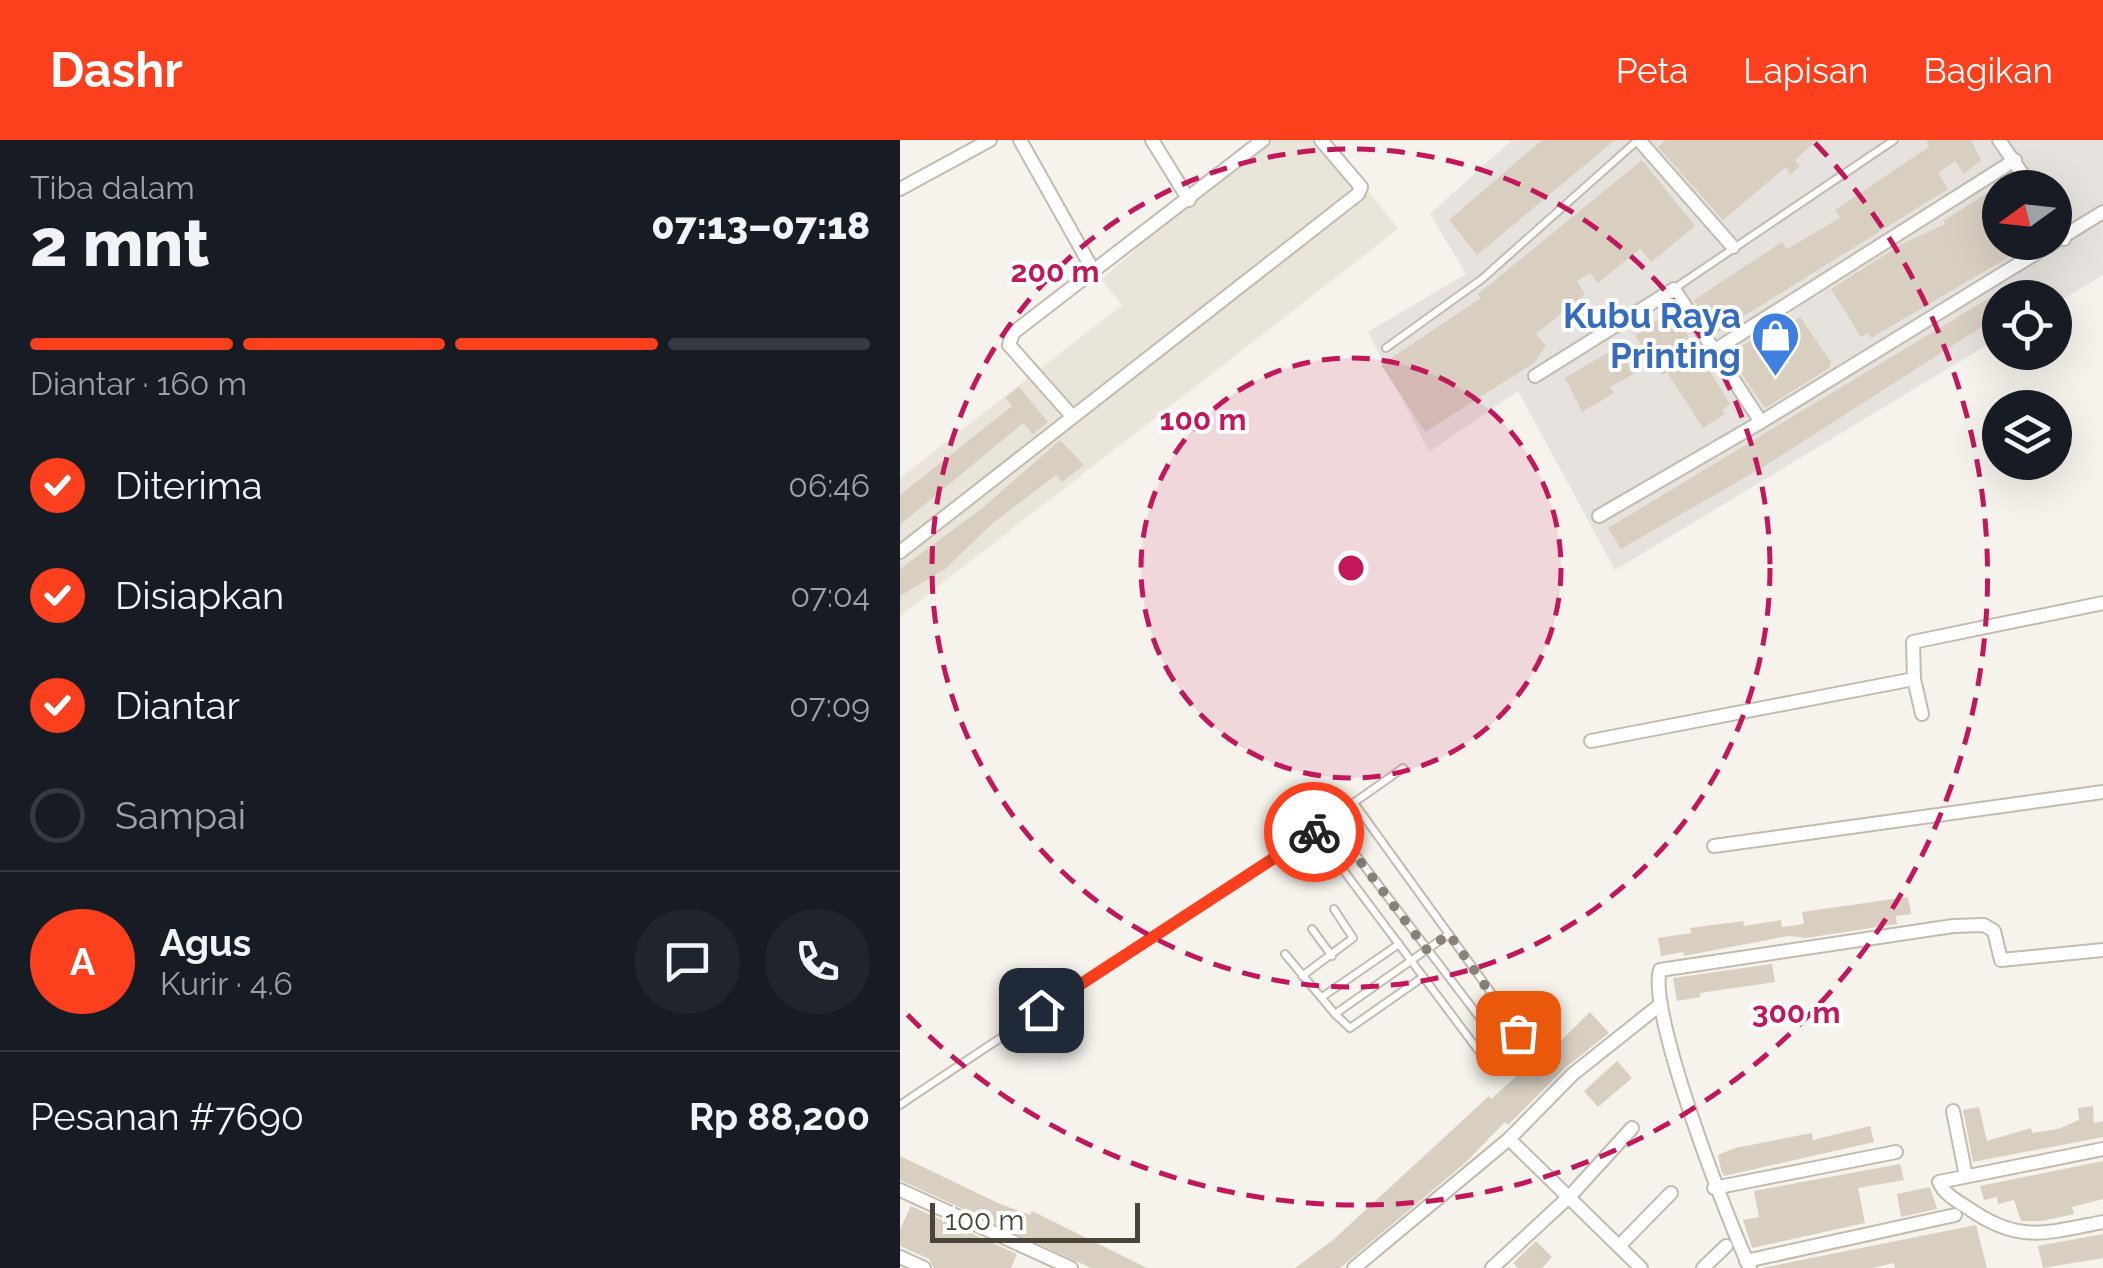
<!DOCTYPE html>
<html lang="id">
<head>
<meta charset="utf-8">
<style>
	body { margin:0; font-family:Raleway,sans-serif; background:#20242c; color:#f1f3f6; height:100vh; display:flex; flex-direction:column; font-size:38px; white-space:nowrap }
	* { box-sizing:border-box; margin:0 }
	p { font-size:32px; color:#9ea1a6 }
	.icon { flex:none; width:55px; height:55px; fill:none; stroke:currentColor; stroke-width:2; stroke-linecap:round; stroke-linejoin:round }
	.map { position:relative; flex:1; overflow:hidden }
	.sheet { display:flex; flex-direction:column; background:#171b24; width:900px }
	.sheet>* { flex:none }
	.needle { width:65px; rotate:255deg }
	.fabs { position:absolute; left:1082px; top:30px; display:grid; gap:20px }
	.fabs a { display:grid; place-items:center; width:90px; height:90px; border-radius:50%; background:#171b24; box-shadow:0 10px 40px #0002; font-size:50px }
	.scale { position:absolute; left:30px; bottom:25px; width:210px; box-sizing:border-box; padding-left:10px; border:5px solid #4b4439; border-top:0; font-size:28px; line-height:35px; white-space:nowrap; color:#4b4439; -webkit-text-stroke:8px #fff; paint-order:stroke }
	.pin { position:absolute; display:grid; place-items:center; width:85px; height:85px; color:#fff; margin:-42px; border-radius:20px; box-shadow:0 5px 15px #0006 }
	.courier { position:absolute; display:grid; place-items:center; width:100px; height:100px; margin:-50px; border:8px solid #fc3f1d; border-radius:50%; background:#fff; color:#222; box-shadow:0 2px 12px #0007 }
	.overview em { font-style:normal; font-weight:800 }
	.overview div { display:flex; flex-direction:column-reverse }
	.overview { display:flex; align-items:center; justify-content:space-between; height:170px; padding:0 30px }
	h1 { font-size:65px; font-weight:800; line-height:75px }
	.bar { display:grid; grid-template-columns:repeat(4,1fr); gap:15px 10px; align-content:center; height:120px; padding:0 30px }
	.bar i { height:12px; border-radius:8px; background:#363941 }
	.bar .active { background:#fc3f1d }
	.bar p { grid-column:span 4 }
	.line { display:flex; align-items:center; gap:25px; padding:0 30px; border-top:2px solid #363941 }
	.line div { flex:1 }
	.round { display:grid; place-items:center; flex:none; width:105px; height:105px; border-radius:52px; background:#20242c }
	ol { padding:0 30px; list-style:none }
	li { display:flex; align-items:center; gap:30px; height:110px }
	li p { margin-inline-start:auto }
	li .icon { padding:10px; border-radius:50%; background:#fc3f1d; color:#fff; stroke-width:4 }
	li:last-child { color:#9ea1a6 }
	li i { width:55px; height:55px; border:5px solid #363941; border-radius:50% }
	header { display:flex; align-items:center; gap:60px; box-sizing:border-box; height:140px; padding:0 50px; background:#fc3f1d; color:#fff }
	header strong { font-size:48px }
	nav { display:flex; gap:55px; margin-inline-start:auto; font-size:35px }
	main { display:flex; flex:1; min-height:0 }
	.map>svg:first-child { display:block }
	.residential { fill:#eae5da }
	.industrial { fill:#e6e2dd; fill-rule:evenodd }
	.building { fill:#d8cfc1 }
	.lines { fill:none; stroke-linecap:round; stroke-linejoin:round }
	.service-casing { stroke:#c2bbae; stroke-width:10 }
	.minor-casing { stroke:#c2bbae; stroke-width:16 }
	.service { stroke:#fff; stroke-width:6 }
	.minor { stroke:#fff; stroke-width:12 }
	.done { stroke:#878178; stroke-width:10; stroke-dasharray:0 18 }
	.route { stroke:#fc3f1d; stroke-width:12 }
	.ring { fill:none; stroke:#c2185b; stroke-width:5; stroke-dasharray:18 12 }
	.labels { text-anchor:middle; stroke-width:8; stroke-linejoin:round; paint-order:stroke }
	.shop-label { font-size:35px; font-weight:bold; fill:#366cbe; stroke:#fff; text-anchor:end }
	.centre { fill:#c2185b; stroke:#fff; stroke-width:5 }
	.ring-label { font-size:30px; text-anchor:middle; font-weight:bold; fill:#c2185b; stroke:#fff; stroke-width:8; stroke-linejoin:round; paint-order:stroke }
</style>
</head>
<body>
<header>
<strong>Dashr</strong>
<nav><a>Peta</a><a>Lapisan</a><a>Bagikan</a></nav>
</header>
<main>
<section class="sheet">
<div class="overview"><div><h1>2 mnt</h1><p>Tiba dalam</p></div><em>07:13–07:18</em></div>
<div class="bar"><i class="active"></i><i class="active"></i><i class="active"></i><i></i><p>Diantar · 160 m</p></div>
<ol>
<li><svg class="icon" aria-label="check" viewBox="0 0 24 24"><path d="M5 12l5 5 9-10"/></svg>Diterima<p>06:46</p></li>
<li><svg class="icon" aria-label="check" viewBox="0 0 24 24"><path d="M5 12l5 5 9-10"/></svg>Disiapkan<p>07:04</p></li>
<li><svg class="icon" aria-label="check" viewBox="0 0 24 24"><path d="M5 12l5 5 9-10"/></svg>Diantar<p>07:09</p></li>
<li><i></i>Sampai</li>
</ol>
<div class="line" style="height:180px"><b class="round" style="background:#fc3f1d;color:#fff">A</b><div><b>Agus</b><p>Kurir · 4.6</p></div><a class="round"><svg class="icon" aria-label="chat" viewBox="0 0 24 24"><path d="M4 5h16v11H9l-5 4z"/></svg></a><a class="round"><svg class="icon" aria-label="phone" viewBox="0 0 24 24"><path d="M5 4h4l2 5-3 2q2 4 5 5l2-3 5 2v4C11 20 4 13 5 4z"/></svg></a></div>
<div class="line" style="height:130px"><div>Pesanan #7690</div><b>Rp 88,200</b></div>
</section>
<div class="map">
<svg width="1203" height="1128" viewBox="0 0 1203 1128">
	<rect width="100%" height="100%" fill="#f6f3ec"/>
	<!-- residential -->
	<path class="residential" d="M358 0H429L498 89 0 476V338L222 165 201 140Z"/>
	<!-- industrial -->
	<path class="industrial" d="M612 0H1203V135L1155 164V158H1100V197L715 430 618 251 529 312 468 192 566 134 530 74ZM1100 48H1155V102H1100Z"/>
	<!-- building -->
	<g class="building">
		<path d="M642 0H715L577 115 549 80Z"/>
		<path d="M765 0H917L895 20 900 26 890 35 886 27 823 80 758 7Z"/>
		<path d="M1026 0H1071L1081 20 1064 34 1055 21 1038 33 1048 49 815 194 794 160 882 102 887 109 940 78 935 70 1029 7Z"/>
		<path d="M742 20 795 86 751 122 740 109 698 143 690 133 677 141 685 154 636 194 646 206 634 223 525 292 481 225 581 158 578 154Z"/>
		<path d="M1100 45V78L1091 83 1100 102H1123L1126 107 971 198 968 193 961 197 931 149 1002 104 1045 84 1043 81Z"/>
		<path d="M1114 143 1122 158H1100V175L868 324 721 409 708 388Z"/>
		<path d="M772 170 830 264 822 270 825 274 803 288 767 232 763 235 735 196Z"/>
		<path d="M892 176 894 180 900 177 931 222 929 228 865 268 828 214Z"/>
		<path d="M717 207 734 234 710 247 714 253 682 272 665 238Z"/>
		<path d="M119 247 148 282 133 294 123 283 0 385V355L112 266 105 258Z"/>
		<path d="M160 300 184 325 162 342 156 335 93 383 45 429 0 456V429L81 369Z"/>
		<path d="M1008 757 1011 774 996 776 997 784 906 798 888 796 784 816 783 812 761 816 758 798 791 793 790 788 843 781 844 786 881 780 882 787 904 784 902 772Z"/>
		<path d="M872 824 875 842 800 853V857L777 861 773 838Z"/>
		<path d="M690 872 709 893 666 927 608 985 605 982 564 1024 440 1128H395L433 1100 589 956 591 959 640 915 643 918Z"/>
		<path d="M717 921 732 938 698 967 684 951Z"/>
		<path d="M1193 966 1194 983 1203 981V997L1073 1022 1063 970 1079 967 1087 1001 1131 988 1132 993 1158 989 1179 980 1178 968Z"/>
		<path d="M970 986 974 1002 824 1036 821 1030 818 1015 835 1008 912 993 913 1000Z"/>
		<path d="M0 1016 100 1064 130 1075 132 1071 247 1128H191L0 1040Z"/>
		<path d="M1203 1021V1059L1172 1067 1174 1074 1142 1081H1121L1114 1060 1098 1064 1097 1057 1084 1060 1080 1046Z"/>
		<path d="M1000 1024 1004 1040 958 1048 965 1083 852 1108 843 1080 859 1077 854 1051Z"/>
		<path d="M1030 1047 1037 1069 1001 1077 997 1054Z"/>
		<path d="M11 1066 117 1114 111 1128H34L29 1119 0 1106V1089Z"/>
		<path d="M1076 1085 1087 1128H995L994 1123 972 1128H862Z"/>
		<path d="M1203 1094V1118L1143 1128 1138 1106Z"/>
		<path d="M636 1101 652 1117 642 1128H618L613 1123Z"/>
	</g>
	<g class="lines">
		<defs>
			<g id="service">
				<path d="M775 148 994 0"/>
				<path d="M486 208 582 139 738 0"/>
				<path d="M430 681 599 903 614 905 616 887 454 663"/>
				<path d="M441 727 584 918"/>
				<path d="M412 789 432 816"/>
				<path d="M385 814 435 874 549 794"/>
				<path d="M402 836 453 798 434 769"/>
				<path d="M422 857 499 804"/>
				<path d="M435 874 450 888 523 837"/>
				<path d="M0 965C167 852 339 745 503 628"/>
			</g>
			<g id="minor">
				<path d="M120 0 193 130"/>
				<path d="M252 0 289 60"/>
				<path d="M739 0 833 107"/>
				<path d="M1099 0 1132 48"/>
				<path d="M0 49 90 0"/>
				<path d="M1155 84 1164 99"/>
				<path d="M815 210 1115 20"/>
				<path d="M635 236 774 149 861 282"/>
				<path d="M171 275 109 205 113 193 363 0"/>
				<path d="M699 376 861 282 1203 72"/>
				<path d="M0 412 458 54 461 47 421 0"/>
				<path d="M1014 539 1022 574"/>
				<path d="M691 601 1014 539 1013 502 1203 463"/>
				<path d="M814 706 1203 652"/>
				<path d="M1053 971 1066 1036"/>
				<path d="M609 999 741 1128"/>
				<path d="M1203 1009 1039 1042C1044 1054 1057 1061 1068 1068 1119 1104 1146 1093 1203 1082"/>
				<path d="M814 1048 996 1012"/>
				<path d="M0 1050 171 1128"/>
				<path d="M720 1105 771 1053"/>
				<path d="M0 1117 24 1128"/>
				<path d="M846 1121 1055 1075"/>
				<path d="M454 1128 609 999 673 934 761 864"/>
				<path d="M592 1128 671 1055 732 988"/>
				<path d="M803 1128 826 1106"/>
				<path d="M850 1128C828 1081 747 872 760 830L1053 786 1084 785 1094 791 1101 820 1203 810"/>
			</g>
		</defs>
		<!-- service casing -->
		<use href="#service" class="service-casing"/>
		<!-- minor casing -->
		<use href="#minor" class="minor-casing"/>
		<!-- service -->
		<use href="#service" class="service"/>
		<!-- minor -->
		<use href="#minor" class="minor"/>
	</g>
	<g class="lines">
		<!-- done -->
		<path class="done" d="M414 692 430 681 527 810 549 794 618 893"/>
		<!-- route -->
		<path class="route" d="M141 870 414 692"/>
	</g>
	<!-- distance rings -->
	<circle cx="451" cy="428" r="210" fill="#c2185b" fill-opacity=".12"/>
	<g class="ring">
		<circle cx="451" cy="428" r="210"/>
		<circle cx="451" cy="428" r="419"/>
		<path d="M915 3A629 629 0 0 1 2 869"/>
	</g>
	<!-- icons -->
	<defs>
		<symbol id="shop-pin" viewBox="-11 -11 22 30"><path d="M0 17L-7.5 6A9.5 9.5 0 1 1 7.5 6Z" fill="#3f7fe0" stroke="#fff"/><path d="M-5-2.5h2.3a2.7 3.5 0 0 1 5.4 0H5L5.5 6h-11ZM-1.5-2.5h3a1.5 2.3 0 0 0-3 0Z" fill="#fff"/></symbol>
	</defs>
	<g fill-rule="evenodd">
		<use href="#shop-pin" x="848" y="168" width="55" height="75"/>
	</g>
	<g class="labels">
		<!-- shop labels -->
		<g class="shop-label">
			<text x="841" y="188">Kubu Raya<tspan x="841" dy="40">Printing</tspan></text>
		</g>
	</g>
	<circle cx="451" cy="428" r="15" class="centre"/>
	<g class="ring-label">
		<text x="155" y="142">200 m</text>
		<text x="303" y="290">100 m</text>
		<text x="896" y="883">300 m</text>
	</g>
</svg>
<div class="fabs">
<a><svg class="needle" viewBox="-14 -14 28 28"><path d="M0-13l5 13h-10z" fill="#e53935"/><path d="M0 13l5-13h-10z" fill="#9ea1a6"/></svg></a>
<a><svg class="icon" aria-label="locate" viewBox="0 0 24 24"><circle cx="12" cy="12" r="6"/><path d="M12 2v4M12 18v4M2 12h4M18 12h4"/></svg></a>
<a><svg class="icon" aria-label="layers" viewBox="0 0 24 24"><path d="M12 4l9 5-9 5-9-5zM3 14l9 5 9-5"/></svg></a>
</div>
<div class="scale">100 m</div>
<div class="pin" style="left:618px;top:893px;background:#ea580c"><svg class="icon" aria-label="bag" viewBox="0 0 24 24"><path d="M5 8h14l-1 12H6zM9 8a3 3 0 0 1 6 0"/></svg></div>
<div class="pin" style="left:141px;top:870px;background:#1f2937"><svg class="icon" aria-label="home" viewBox="0 0 24 24"><path d="M3 11l9-7 9 7M6 9v11h12V9"/></svg></div>
<div class="courier" style="left:414px;top:692px"><svg class="icon" aria-label="bike" viewBox="0 0 24 24"><circle cx="6" cy="16" r="4"/><circle cx="18" cy="16" r="4"/><path d="M6 16l4-8h5l3 8M10 8l3 8H6M13 5h3"/></svg></div>
</div>
</main>
</body>
</html>
